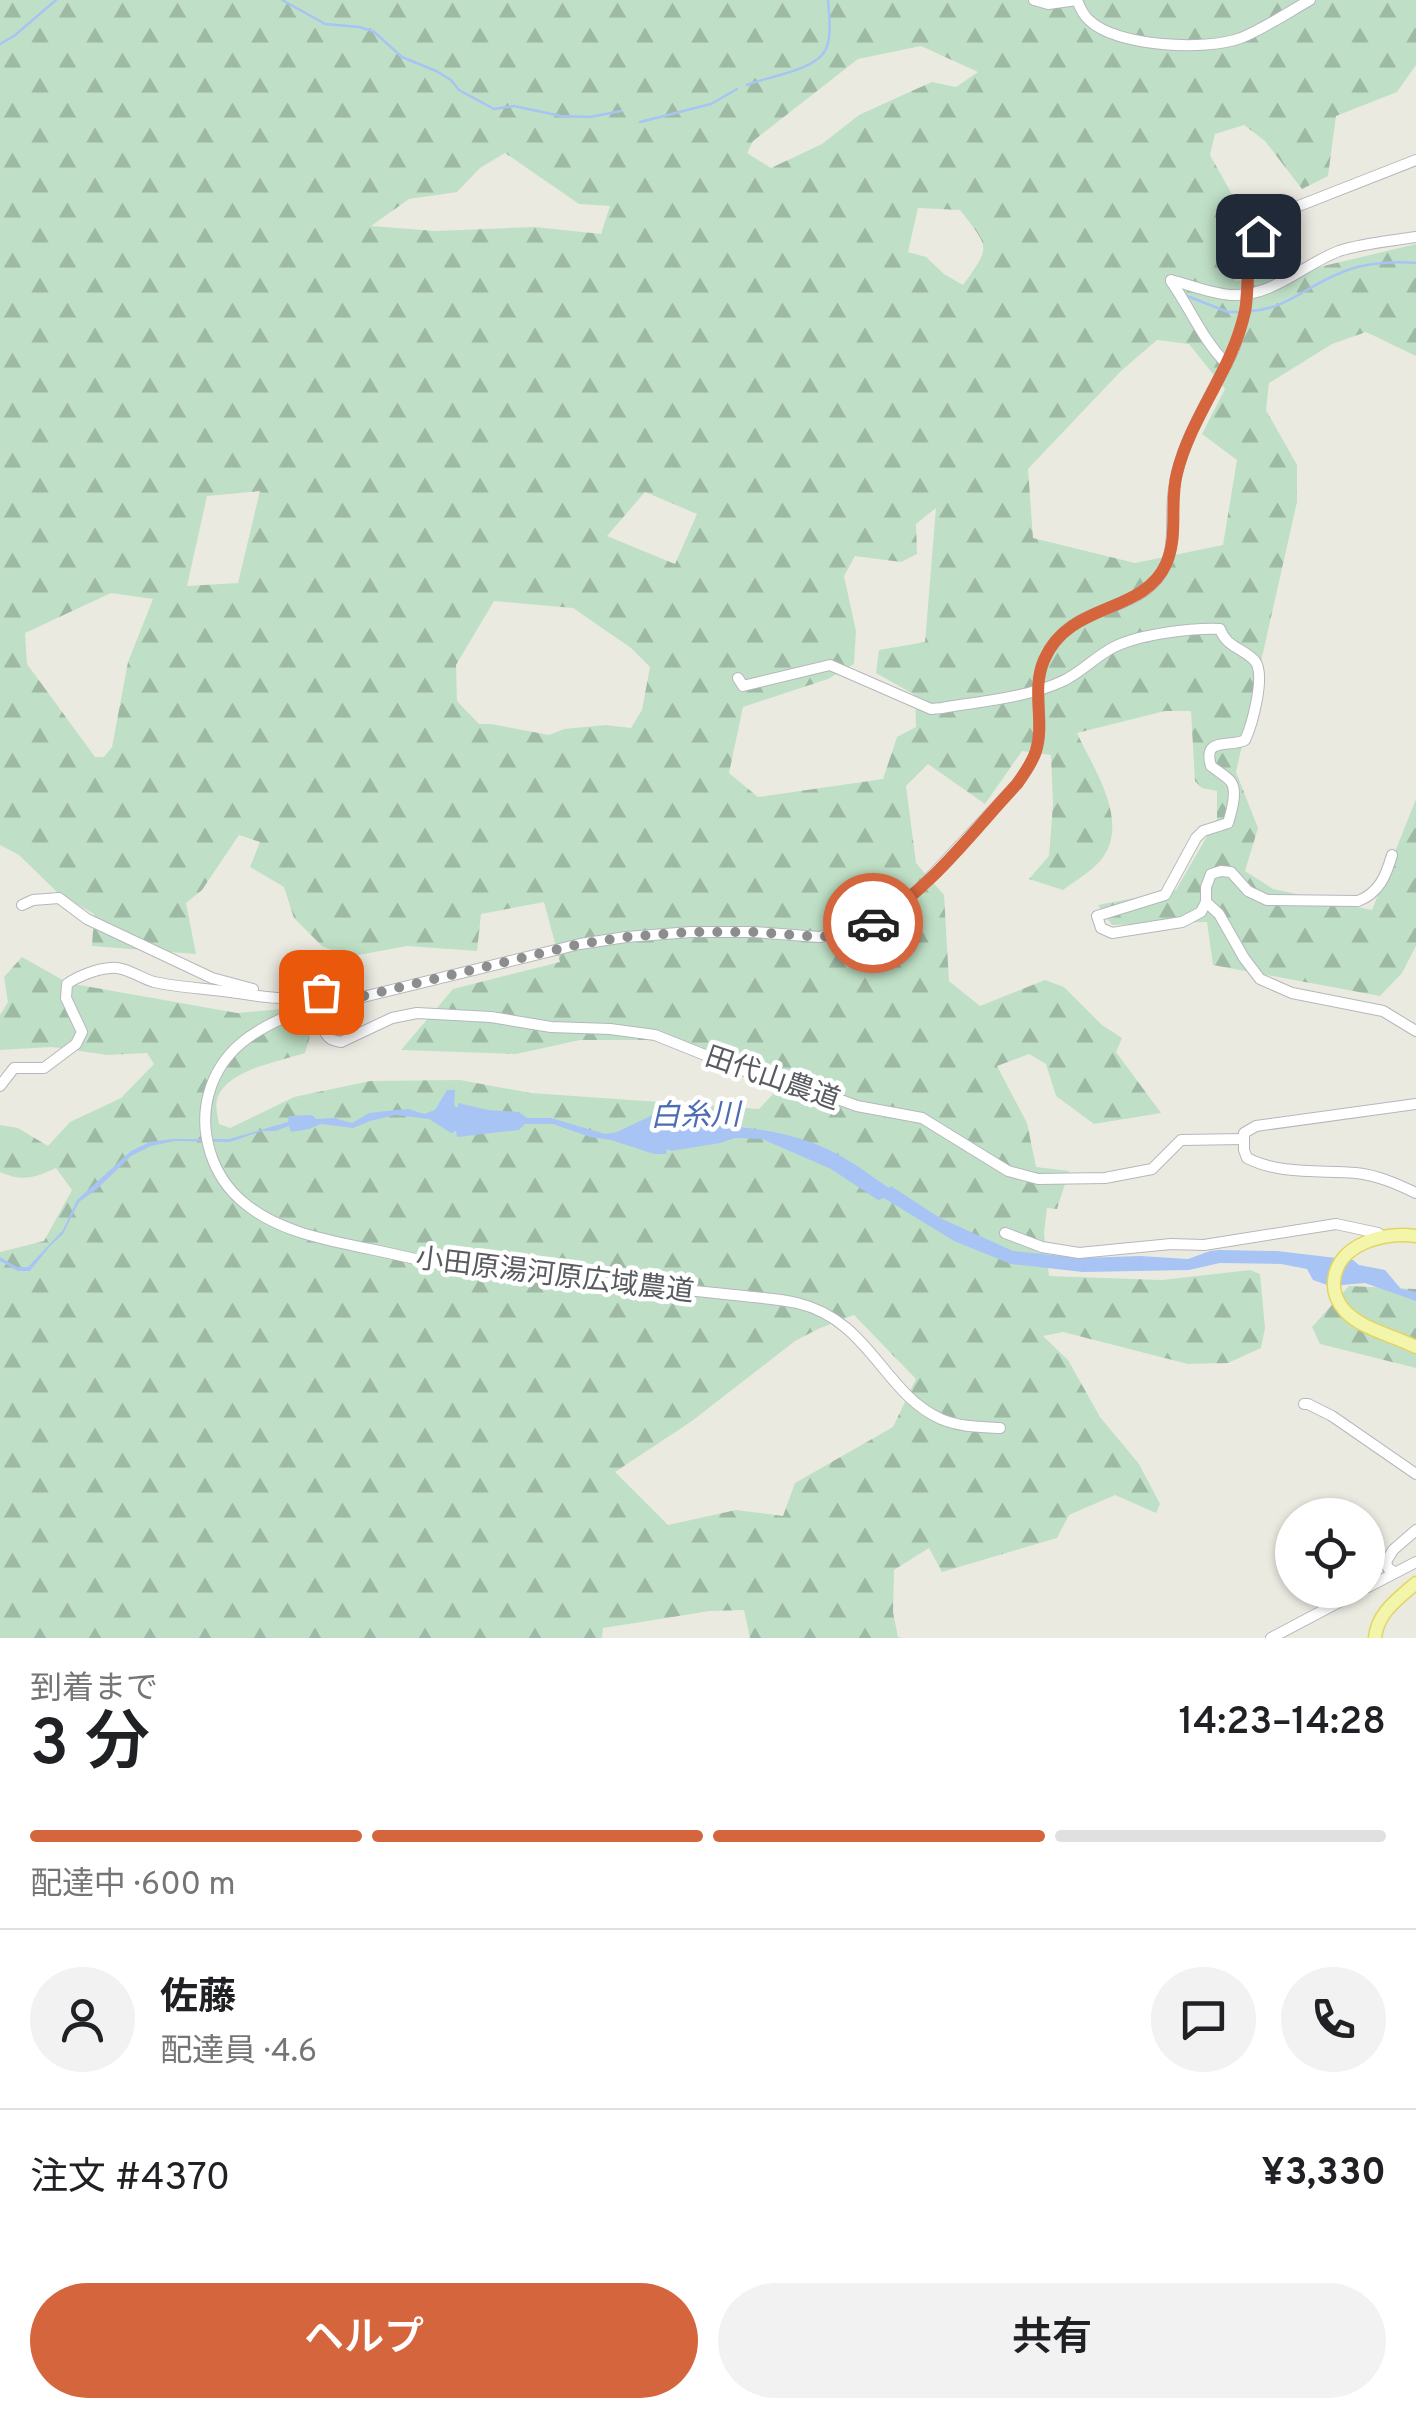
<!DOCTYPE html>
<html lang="ja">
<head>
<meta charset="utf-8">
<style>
	body { margin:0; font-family:Overpass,"Noto Sans JP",sans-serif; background:#f2f2f2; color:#202124; height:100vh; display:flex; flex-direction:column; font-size:38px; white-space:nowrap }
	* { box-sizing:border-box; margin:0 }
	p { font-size:32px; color:#757577 }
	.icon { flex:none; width:55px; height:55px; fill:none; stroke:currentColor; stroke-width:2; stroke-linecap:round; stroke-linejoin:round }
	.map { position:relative; height:1638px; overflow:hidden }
	.sheet { display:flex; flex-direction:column; background:#fff; flex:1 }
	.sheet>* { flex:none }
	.controls { position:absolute; left:1275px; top:1498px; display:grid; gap:20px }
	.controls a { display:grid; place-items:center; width:110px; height:110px; border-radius:50%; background:#fff; box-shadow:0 2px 8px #0004; font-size:50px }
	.pin { position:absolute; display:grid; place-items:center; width:85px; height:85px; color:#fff; margin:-42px; border-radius:20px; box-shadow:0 5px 15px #0006 }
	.courier { position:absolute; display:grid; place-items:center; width:100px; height:100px; margin:-50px; border:8px solid #d5653c; border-radius:50%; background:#fff; color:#222; box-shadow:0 2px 12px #0007 }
	.headline em { font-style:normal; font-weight:600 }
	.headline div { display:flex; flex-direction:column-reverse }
	.headline { display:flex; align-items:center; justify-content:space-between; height:170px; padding:0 30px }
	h1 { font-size:65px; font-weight:600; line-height:75px }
	.bar { display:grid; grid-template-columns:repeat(4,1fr); gap:15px 10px; align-content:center; height:120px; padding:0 30px }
	.bar i { height:12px; border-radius:8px; background:#e0e0e0 }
	.bar .selected { background:#d5653c }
	.bar p { grid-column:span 4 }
	.line { display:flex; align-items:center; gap:25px; padding:0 30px; border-top:2px solid #e0e0e0 }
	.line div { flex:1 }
	.round { display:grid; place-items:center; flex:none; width:105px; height:105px; border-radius:52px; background:#f2f2f2 }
	.button { display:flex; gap:20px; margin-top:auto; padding:20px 30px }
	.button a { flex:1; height:115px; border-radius:60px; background:#d5653c; color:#fff; font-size:40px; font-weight:600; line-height:115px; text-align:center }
	.button a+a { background:#f2f2f2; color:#202124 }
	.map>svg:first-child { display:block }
	.forest { fill:url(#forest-firs); fill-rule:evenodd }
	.water { fill:#a7c4f5 }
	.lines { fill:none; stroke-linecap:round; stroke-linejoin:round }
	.stream { stroke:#a7c4f5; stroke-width:2.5 }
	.minor-casing { stroke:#b6b7bc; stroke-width:12 }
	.major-casing { stroke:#e1d564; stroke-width:15 }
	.minor { stroke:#fff; stroke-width:10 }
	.major { stroke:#f3f5ab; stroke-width:12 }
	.minor-bridge-casing { stroke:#b6b7bc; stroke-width:12; stroke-linecap:butt }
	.minor-bridge { stroke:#fff; stroke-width:10 }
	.done { stroke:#8c8d8d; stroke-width:10; stroke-dasharray:0 18 }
	.route { stroke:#d5653c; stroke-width:12 }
	.labels { text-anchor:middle; stroke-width:9; stroke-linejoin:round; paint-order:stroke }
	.street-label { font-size:28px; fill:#595b60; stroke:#fff }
	.water-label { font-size:30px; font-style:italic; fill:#4d6cb4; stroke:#fff }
</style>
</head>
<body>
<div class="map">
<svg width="1416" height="1638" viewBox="0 0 1416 1638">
	<defs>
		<pattern id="forest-firs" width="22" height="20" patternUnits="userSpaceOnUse" patternTransform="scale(2.5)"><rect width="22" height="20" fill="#bfe0c6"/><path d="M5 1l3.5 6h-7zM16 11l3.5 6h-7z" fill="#9eb9a4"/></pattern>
	</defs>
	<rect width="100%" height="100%" fill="#ebeae1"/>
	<!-- forest -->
	<g class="forest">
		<path d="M0 0H1416V65L1397 92 1336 116 1328 176 1302 189 1265 141 1244 125 1215 134 1210 155 1244 216 1235 281 1273 278 1416 244V356L1366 332 1332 344 1269 383 1266 410 1297 465V502L1236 772 1258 828 1245 871 1273 889 1372 910 1416 799V946L1402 973 1380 996 1213 965 1207 922 1112 925 1098 905 1176 890 1217 819V791L1202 788 1195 781 1191 711H1165L1077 733C1094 770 1131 822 1101 860 1092 871 1075 881 1063 890L1029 879 1049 856 1053 804 1051 755 1022 751 985 804 928 764 906 786 916 863 944 895 949 981 980 1006 1045 980 1064 987 1102 1025 1122 1038 1116 1052 1161 1113 1094 1124 1056 1096 1046 1064 1029 1054 997 1066 1027 1123 1036 1167 1069 1171 1057 1209 1047 1208 1044 1233 1049 1276 1162 1280 1250 1270 1260 1274 1265 1328 1261 1348 1228 1363 1188 1364 1063 1332 1043 1336 1068 1360 1100 1417 1139 1464 1160 1504 1156 1513 1115 1495 1069 1515 1057 1538 942 1572 929 1548 894 1570 893 1612 898 1637 902 1638H750L744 1610 710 1611 603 1628 602 1638H0V1252L44 1241 72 1190 56 1168C34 1178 23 1182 0 1172V1125L18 1128 48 1146 70 1122 121 1098 154 1064 147 1053 108 1055 52 1047 0 1050V1015L8 1002 4 977 22 957 68 983 237 1013 283 1009 310 1036 305 1053C278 1062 225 1070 217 1100 215 1108 218 1116 219 1124L230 1128 294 1097 370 1081 460 1080 531 1093 759 1109 792 1074 670 1040H580L516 1054 401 1050 453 989 560 962 544 902 481 914 477 951 407 946 348 957 322 946 294 918 284 887 250 867 260 842 239 835 202 890 186 903 196 954 92 946 94 914 59 894 19 855 0 845ZM921 46 978 72 956 87 932 82 914 90 859 115 822 144 771 168 747 153 753 141 858 59ZM505 153 579 204 610 206 601 234 535 227 435 231 371 226 409 199 457 192 480 168ZM918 208 960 210C989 248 992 245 963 285L944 274 926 257 908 252ZM1157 340 1189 344 1225 389 1202 434 1237 460 1223 545 1135 563 1033 538 1028 469 1121 371ZM260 491 238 583 187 586 207 496ZM645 492 697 514 675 564 607 536ZM936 508 925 642 879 650 876 673 915 695 916 727 897 737 883 779 758 797 729 773 743 707 828 679 854 664 856 631 844 576 855 556 901 562 917 554 916 524ZM111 593 153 599 128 662 112 747 104 757H95L27 664 25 633ZM494 601 573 608 631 648 650 667 642 710 631 728 606 725 564 729 549 735 491 724H479L457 701 456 665ZM854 1315 916 1379 893 1427 795 1483 783 1516 736 1510 668 1525 615 1472 692 1421 795 1341 818 1329Z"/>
		<path d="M1349 1286 1416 1289V1368L1320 1344 1312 1327Z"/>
	</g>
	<!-- water -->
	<path class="water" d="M447 1090H455L454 1107H458V1103L488 1110 519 1112 527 1118H551L605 1134 617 1132 659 1112 664 1113 665 1123C727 1125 796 1126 849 1161 863 1169 875 1179 889 1188L891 1186 940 1218 1013 1251 1083 1258 1140 1256 1188 1259 1210 1251 1219 1250 1277 1251 1353 1260 1359 1265 1385 1270 1401 1289 1416 1292V1301L1365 1283 1330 1286 1313 1280 1307 1269 1281 1264 1220 1263 1189 1270 1083 1272 1011 1264 954 1241 884 1198 878 1200 831 1169 762 1139 735 1138 720 1143 671 1151 667 1149 666 1154H654L611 1140 590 1137 553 1124H525L519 1130 457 1137 456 1131 451 1133 429 1119 395 1115 370 1121 353 1128 321 1124 309 1129 291 1132 289 1126 275 1131H262L230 1142 175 1141 151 1146 131 1156 97 1189 79 1202 63 1234 50 1246 30 1271H18L0 1261V1257L17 1267H28L63 1230 77 1200 131 1151 150 1142 173 1139H229L288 1122 289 1116 312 1115 316 1119 334 1118 352 1123 369 1113 396 1110 409 1109 424 1114 435 1110Z"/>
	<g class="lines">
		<!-- stream -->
		<g class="stream">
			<path d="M282 0 325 24 359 27 373 31 402 57 436 71 451 80 459 90 494 109 514 106 561 116 590 117 621 111"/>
			<path d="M0 44 14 36 56 0"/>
			<path d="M747 85C768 76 816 71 826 49 832 35 829 14 828 0"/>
			<path d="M640 122 711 104 737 89"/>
			<path d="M1187 296 1228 312H1242"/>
			<path d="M1250 311C1285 310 1307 286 1338 274 1362 263 1390 261 1416 263"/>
		</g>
		<defs>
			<g id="minor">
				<path d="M1034 0 1048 4 1077 0C1080 8 1083 15 1089 20 1116 47 1206 51 1241 38 1265 28 1287 13 1310 0"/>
				<path d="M1248 265C1252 238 1268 223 1291 209L1416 160"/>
				<path d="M1171 280C1190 285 1212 294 1231 295 1273 297 1302 265 1339 251 1363 243 1391 241 1416 237"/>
				<path d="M1171 281C1190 308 1203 341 1227 364"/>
				<path d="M738 678 743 686 830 665 931 709 942 708C982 701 1026 698 1063 681 1082 672 1096 656 1114 647 1140 634 1191 628 1220 629 1226 647 1243 648 1255 661 1266 675 1252 725 1245 740 1230 748 1202 736 1211 766 1217 771 1227 776 1231 782 1238 792 1231 813 1228 823L1203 831 1196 838 1165 895 1097 916 1101 928 1112 933 1182 922 1201 912 1206 902"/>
				<path d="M1392 855C1386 876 1379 893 1358 901L1267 900 1248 891 1231 872 1221 871 1211 874 1206 887V902L1219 914 1244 958 1260 979 1292 993 1383 1011 1416 1031"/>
				<path d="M22 905 33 900 59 898 87 919 212 978 253 989"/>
				<path d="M321 992 337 986 335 975 330 972 318 976C312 989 318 1022 326 1034 331 1041 333 1040 341 1042L392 1018 417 1013 491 1017 551 1027 610 1029 655 1035 760 1077 794 1083 857 1106 922 1118 1008 1171 1038 1179 1105 1178 1152 1169 1181 1140 1243 1139"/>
				<path d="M0 1086 14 1068H44L76 1044 82 1032 66 998 67 984C78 976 97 969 110 968 125 966 140 978 154 982 176 987 200 988 223 991 251 994 280 1002 308 996"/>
				<path d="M1416 1104 1256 1126 1244 1133V1150L1247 1158C1280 1175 1321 1170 1356 1173 1377 1175 1397 1184 1416 1193"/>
				<path d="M1005 1233 1042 1247 1079 1253 1171 1244 1204 1245 1336 1224 1378 1233 1382 1237"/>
				<path d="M1304 1404H1308L1332 1416 1416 1474"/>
				<path d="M1000 1428C980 1427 960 1427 941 1419 883 1393 870 1320 797 1303 780 1299 761 1298 744 1296 706 1292 669 1288 631 1285 569 1279 505 1276 443 1265 419 1260 394 1254 370 1249 327 1240 278 1232 243 1202 212 1176 198 1132 209 1093 221 1050 255 1029 293 1014L580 944 626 937 691 932H754L819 937 843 933 870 925 893 911 922 886 1017 784C1024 774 1032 764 1036 751 1046 718 1029 688 1047 654 1073 604 1130 614 1158 578 1179 551 1169 519 1174 489 1180 441 1213 393 1234 349"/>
				<path d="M1394 1572 1388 1568 1386 1562 1393 1550 1416 1530"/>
				<path d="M1368 1587 1416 1562"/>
				<path d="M1271 1638 1362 1590"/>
			</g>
			<g id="major">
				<path d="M1416 1236C1385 1231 1337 1244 1334 1281 1333 1292 1338 1303 1345 1311 1363 1330 1393 1335 1416 1347"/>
				<path d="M1375 1638C1377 1613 1398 1599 1416 1583"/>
			</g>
		</defs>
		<!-- minor casing -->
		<use href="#minor" class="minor-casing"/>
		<!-- major casing -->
		<use href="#major" class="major-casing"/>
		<!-- minor -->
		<use href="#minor" class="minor"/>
		<!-- major -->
		<use href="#major" class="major"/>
		<defs>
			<g id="minor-bridge">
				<path d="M1234 349 1246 309 1248 265"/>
				<path d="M308 996 321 992"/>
			</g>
		</defs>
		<!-- minor-bridge casing -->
		<use href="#minor-bridge" class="minor-bridge-casing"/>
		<!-- minor-bridge -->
		<use href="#minor-bridge" class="minor-bridge"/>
	</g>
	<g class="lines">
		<!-- done -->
		<path class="done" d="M321 992 337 986 335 975C309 965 314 992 318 1007L580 944 626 937 691 932H754L819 937 843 934 873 923"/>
		<!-- route -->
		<path class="route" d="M873 923C929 891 973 831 1017 784 1024 774 1032 763 1036 751 1045 721 1031 690 1044 660 1069 601 1143 615 1166 564 1179 535 1169 503 1177 473 1191 416 1233 369 1245 311 1250 285 1244 260 1258 236"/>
	</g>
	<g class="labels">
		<!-- street labels -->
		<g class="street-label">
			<text transform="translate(773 1077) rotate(19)" y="10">田代山農道</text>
			<text transform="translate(555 1274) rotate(7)" y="10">小田原湯河原広域農道</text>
		</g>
		<!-- water labels -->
		<g class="water-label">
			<text transform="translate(695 1115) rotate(-1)" y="10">白糸川</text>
		</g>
	</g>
</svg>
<div class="controls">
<a><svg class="icon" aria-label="locate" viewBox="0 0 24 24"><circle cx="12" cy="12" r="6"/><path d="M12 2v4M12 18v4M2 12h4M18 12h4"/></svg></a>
</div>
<div class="pin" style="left:321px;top:992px;background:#ea580c"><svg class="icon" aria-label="bag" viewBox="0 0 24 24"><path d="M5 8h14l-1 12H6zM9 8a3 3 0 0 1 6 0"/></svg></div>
<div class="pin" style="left:1258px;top:236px;background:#1f2937"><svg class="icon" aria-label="home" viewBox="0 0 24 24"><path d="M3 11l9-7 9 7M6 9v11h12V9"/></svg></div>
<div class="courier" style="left:873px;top:923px"><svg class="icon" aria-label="car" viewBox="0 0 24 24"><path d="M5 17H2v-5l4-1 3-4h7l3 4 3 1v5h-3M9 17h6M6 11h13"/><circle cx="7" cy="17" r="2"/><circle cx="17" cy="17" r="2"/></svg></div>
</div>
<section class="sheet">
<div class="headline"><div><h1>3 分</h1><p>到着まで</p></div><em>14:23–14:28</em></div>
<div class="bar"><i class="selected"></i><i class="selected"></i><i class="selected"></i><i></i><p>配達中 · 600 m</p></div>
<div class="line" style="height:180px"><a class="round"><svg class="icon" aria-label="person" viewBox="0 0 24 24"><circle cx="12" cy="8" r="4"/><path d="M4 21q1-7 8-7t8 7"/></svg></a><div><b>佐藤</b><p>配達員 · 4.6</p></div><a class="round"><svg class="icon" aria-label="chat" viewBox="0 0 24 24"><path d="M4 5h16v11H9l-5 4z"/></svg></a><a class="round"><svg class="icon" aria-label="phone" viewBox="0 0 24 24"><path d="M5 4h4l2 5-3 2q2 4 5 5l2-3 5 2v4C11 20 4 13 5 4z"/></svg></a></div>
<div class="line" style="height:130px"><div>注文 #4370</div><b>¥3,330</b></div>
<div class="button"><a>ヘルプ</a><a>共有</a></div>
</section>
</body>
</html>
